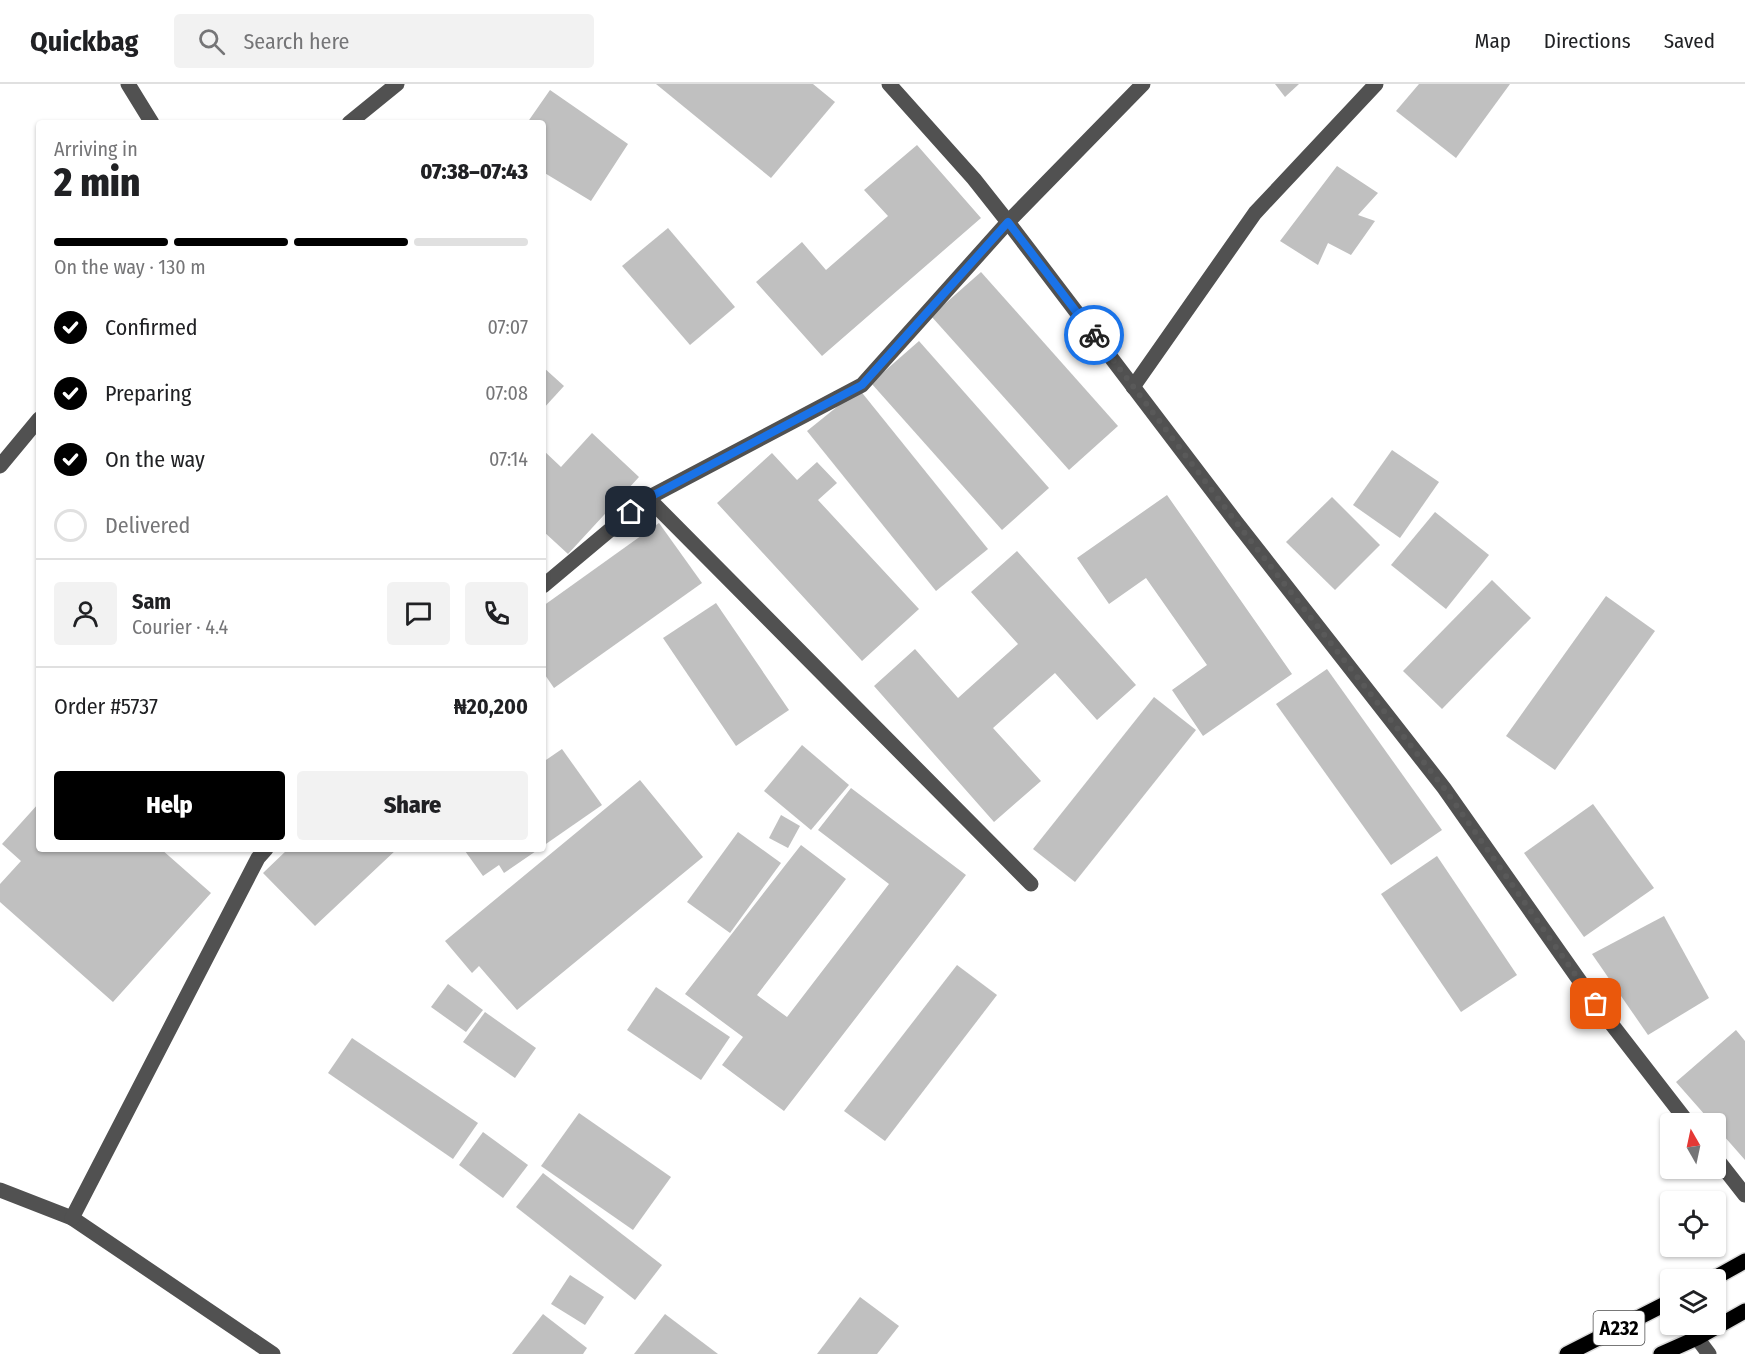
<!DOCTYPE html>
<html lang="en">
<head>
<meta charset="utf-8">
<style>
	body { margin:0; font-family:"Fira Sans Condensed",sans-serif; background:#f2f2f2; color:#202124; height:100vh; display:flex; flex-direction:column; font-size:22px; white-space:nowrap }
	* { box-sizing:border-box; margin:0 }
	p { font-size:20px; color:#757577 }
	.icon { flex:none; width:33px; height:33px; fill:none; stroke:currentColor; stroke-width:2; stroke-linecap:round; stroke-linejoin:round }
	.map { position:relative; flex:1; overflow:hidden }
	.details { position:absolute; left:36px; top:36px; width:510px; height:732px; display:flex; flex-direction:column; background:#fff; border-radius:6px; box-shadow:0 2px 4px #0004 }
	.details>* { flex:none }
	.needle { width:39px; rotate:351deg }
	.controls { position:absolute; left:1660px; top:1029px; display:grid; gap:12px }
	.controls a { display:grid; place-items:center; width:66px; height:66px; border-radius:6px; background:#fff; box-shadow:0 2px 4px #0004; font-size:30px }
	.pin { position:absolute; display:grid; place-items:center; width:51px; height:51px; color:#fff; margin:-26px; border-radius:12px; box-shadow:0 3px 9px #0006 }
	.courier { position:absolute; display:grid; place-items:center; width:60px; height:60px; margin:-30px; border:4px solid #1a73e8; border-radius:50%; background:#fff; color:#222; box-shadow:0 2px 8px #0007 }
	.headline em { font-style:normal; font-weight:800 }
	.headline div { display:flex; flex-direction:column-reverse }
	.headline { display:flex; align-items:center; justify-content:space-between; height:102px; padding:0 18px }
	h1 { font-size:39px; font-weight:800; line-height:45px }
	.bar { display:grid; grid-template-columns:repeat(4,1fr); gap:9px 6px; align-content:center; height:72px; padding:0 18px }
	.bar i { height:8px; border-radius:4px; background:#e0e0e0 }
	.bar .current { background:#000 }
	.bar p { grid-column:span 4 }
	.line { display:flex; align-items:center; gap:15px; padding:0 18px; border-top:2px solid #e0e0e0 }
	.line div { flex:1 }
	.round { display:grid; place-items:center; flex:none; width:63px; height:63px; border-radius:6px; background:#f2f2f2 }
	ol { padding:0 18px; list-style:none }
	li { display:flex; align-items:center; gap:18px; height:66px }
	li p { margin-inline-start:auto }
	li .icon { padding:6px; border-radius:50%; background:#000; color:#fff; stroke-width:4 }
	li:last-child { color:#757577 }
	li i { width:33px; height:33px; border:3px solid #e0e0e0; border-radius:50% }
	.cta { display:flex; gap:12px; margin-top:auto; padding:12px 18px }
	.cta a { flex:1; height:69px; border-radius:6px; background:#000; color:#fff; font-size:24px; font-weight:800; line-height:69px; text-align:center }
	.cta a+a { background:#f2f2f2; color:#202124 }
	header { display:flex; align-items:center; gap:36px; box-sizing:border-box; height:84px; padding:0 30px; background:#fff; border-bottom:2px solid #e0e0e0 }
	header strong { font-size:28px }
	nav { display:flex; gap:33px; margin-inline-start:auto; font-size:21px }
	.search { width:420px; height:54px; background:#f2f2f2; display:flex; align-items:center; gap:15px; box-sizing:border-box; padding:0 21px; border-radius:6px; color:#757577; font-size:22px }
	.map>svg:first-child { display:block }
	.building { fill:#c0c0c0 }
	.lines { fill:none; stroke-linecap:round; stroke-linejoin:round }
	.major-casing { stroke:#dbdbdb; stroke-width:18 }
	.minor { stroke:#515151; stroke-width:15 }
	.major { stroke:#000; stroke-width:15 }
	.done { stroke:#595959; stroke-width:6; stroke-dasharray:0 10.8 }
	.route { stroke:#1a73e8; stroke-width:8 }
	.labels { text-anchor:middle; stroke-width:4.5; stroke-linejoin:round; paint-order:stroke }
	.shield { fill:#fff; stroke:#4c4c4c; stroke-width:1.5 }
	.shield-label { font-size:20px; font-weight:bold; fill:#000 }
</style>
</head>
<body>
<header>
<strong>Quickbag</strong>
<div class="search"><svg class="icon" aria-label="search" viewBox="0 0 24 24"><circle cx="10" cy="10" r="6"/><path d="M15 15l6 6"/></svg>Search here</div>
<nav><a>Map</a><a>Directions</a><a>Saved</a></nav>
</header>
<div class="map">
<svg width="1745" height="1270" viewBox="0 0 1745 1270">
	<rect width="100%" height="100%" fill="#fff"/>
	<!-- building -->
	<g class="building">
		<path d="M656 0H813L835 18 771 94Z"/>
		<path d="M1275 0H1299L1285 13Z"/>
		<path d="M1419 0H1510L1456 74 1396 27Z"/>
		<path d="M550 6 628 60 591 117 543 88V39H527Z"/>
		<path d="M917 61 981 134 822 272 756 198 802 158 826 186 888 132 864 106Z"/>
		<path d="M1337 82 1378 109 1358 131 1375 137 1351 171 1328 159 1318 181 1280 157Z"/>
		<path d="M668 144 735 223 690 261 622 182Z"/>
		<path d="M981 188 1118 342 1069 386 931 232Z"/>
		<path d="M919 257 1049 404 1002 446 871 299Z"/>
		<path d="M543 283 564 302 543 325Z"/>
		<path d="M859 305 988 465 936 507 807 347Z"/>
		<path d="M592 349 639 393 568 470 543 447V366L561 383Z"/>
		<path d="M1392 366 1439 398 1400 454 1353 421Z"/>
		<path d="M772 369 797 396 817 378 837 399 818 416 919 525 862 577 717 419Z"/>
		<path d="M1167 411 1292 590 1203 652 1172 606 1207 581 1146 494 1109 520 1077 474Z"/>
		<path d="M1332 413 1380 461 1335 506 1286 458Z"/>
		<path d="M1435 428 1489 471 1446 525 1391 481Z"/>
		<path d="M659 439 702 499 554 604 543 588V522Z"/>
		<path d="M1017 467 1136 601 1097 636 1055 589 993 644 1041 697 994 738 874 602 915 565 958 614 1018 560 971 508Z"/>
		<path d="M1492 496 1531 534 1442 625 1403 587Z"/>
		<path d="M1606 512 1655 547 1555 686 1506 652Z"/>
		<path d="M716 519 789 626 736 662 663 554Z"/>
		<path d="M1327 585 1442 746 1391 781 1276 620Z"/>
		<path d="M1154 613 1196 646 1075 798 1033 765Z"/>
		<path d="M802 661 849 701 811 746 764 707Z"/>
		<path d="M562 665 602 721 543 762V678Z"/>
		<path d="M640 696 703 773 517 926 479 882 472 889 445 857Z"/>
		<path d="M851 704 966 791 784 1027 722 981 743 953 685 910 801 761 846 795 757 911 787 933 889 800 818 746Z"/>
		<path d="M39 719V765H161L211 809 113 918 0 818V800L21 777 2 760Z"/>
		<path d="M1593 720 1654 804 1584 853 1524 769Z"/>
		<path d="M781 731 800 742 788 764 769 754Z"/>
		<path d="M738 748 781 779 730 849 687 818Z"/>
		<path d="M288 765H300L303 768 306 765H397L315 842 263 789Z"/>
		<path d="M468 765H539L504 789 499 781 483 792 465 767Z"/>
		<path d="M1437 772 1517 891 1461 928 1381 810Z"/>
		<path d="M1664 832 1709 914 1648 951 1592 870Z"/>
		<path d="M957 881 997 911 885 1057 844 1027Z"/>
		<path d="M448 900 483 926 466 948 431 923Z"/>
		<path d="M656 903 730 953 701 996 627 946Z"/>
		<path d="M485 928 536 964 515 994 463 958Z"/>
		<path d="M1736 946 1745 957V1076L1716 1043V1040H1713L1676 998Z"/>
		<path d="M352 954 478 1039 453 1075 328 989Z"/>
		<path d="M579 1029 671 1093 633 1146 541 1082Z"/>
		<path d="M483 1048 528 1081 503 1114 459 1081Z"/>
		<path d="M543 1089 662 1181 635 1216 516 1123Z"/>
		<path d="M570 1191 604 1213 585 1241 551 1220Z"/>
		<path d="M860 1213 899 1242 877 1270H817Z"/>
		<path d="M543 1230 587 1264 583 1270H512Z"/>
		<path d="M665 1230 718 1270H634Z"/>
	</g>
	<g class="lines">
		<defs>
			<g id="major">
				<path d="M1711 1196 1745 1177"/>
				<path d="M1567 1270 1671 1217"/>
				<path d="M1661 1270 1697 1254 1745 1227"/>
			</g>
		</defs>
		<!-- major casing -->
		<use href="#major" class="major-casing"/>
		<!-- minor -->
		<g class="minor">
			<path d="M128 0 152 39"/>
			<path d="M889 0 974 95 1008 138 1236 438 1444 704 1596 920 1689 1040"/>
			<path d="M349 39 397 0"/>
			<path d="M1133 303 1255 129 1376 0"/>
			<path d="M0 382 39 335"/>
			<path d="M648 414 1031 800"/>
			<path d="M543 502 648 414 862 301 1008 138 1143 0"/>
			<path d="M1716 1074 1745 1111"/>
			<path d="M0 1106 72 1134 273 1270"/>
			<path d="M72 1134 258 774 266 765"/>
			<path d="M1697 1254 1709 1270"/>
		</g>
		<!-- major -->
		<use href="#major" class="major"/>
	</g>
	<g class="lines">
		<!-- done -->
		<path class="done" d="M1094 251 1236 438 1444 704 1596 920"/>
		<!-- route -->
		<path class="route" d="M631 428 648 414 862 301 1008 138 1094 251"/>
	</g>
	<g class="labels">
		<!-- shield labels -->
		<rect class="shield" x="1593.5" y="1227" width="51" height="34" rx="4.5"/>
		<g class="shield-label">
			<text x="1619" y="1251">A232</text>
		</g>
	</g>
</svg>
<div class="controls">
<a><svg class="needle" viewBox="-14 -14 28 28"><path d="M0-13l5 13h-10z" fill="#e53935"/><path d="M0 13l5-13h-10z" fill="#757577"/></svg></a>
<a><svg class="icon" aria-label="locate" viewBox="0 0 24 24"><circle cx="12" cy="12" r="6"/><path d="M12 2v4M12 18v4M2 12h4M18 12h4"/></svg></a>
<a><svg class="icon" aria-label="layers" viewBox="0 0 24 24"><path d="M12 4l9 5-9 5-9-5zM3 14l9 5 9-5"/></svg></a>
</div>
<div class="pin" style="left:1596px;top:920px;background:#ea580c"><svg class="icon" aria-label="bag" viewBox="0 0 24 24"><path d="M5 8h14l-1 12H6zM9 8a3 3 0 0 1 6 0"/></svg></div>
<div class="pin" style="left:631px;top:428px;background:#1f2937"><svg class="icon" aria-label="home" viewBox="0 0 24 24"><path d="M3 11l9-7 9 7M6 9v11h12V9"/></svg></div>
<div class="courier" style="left:1094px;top:251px"><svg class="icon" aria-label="bike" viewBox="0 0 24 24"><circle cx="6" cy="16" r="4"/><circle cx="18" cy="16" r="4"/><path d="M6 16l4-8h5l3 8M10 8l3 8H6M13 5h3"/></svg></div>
<section class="details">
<div class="headline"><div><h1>2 min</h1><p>Arriving in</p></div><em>07:38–07:43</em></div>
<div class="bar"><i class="current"></i><i class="current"></i><i class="current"></i><i></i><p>On the way · 130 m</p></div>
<ol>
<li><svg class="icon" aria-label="check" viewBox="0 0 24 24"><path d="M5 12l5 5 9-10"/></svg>Confirmed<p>07:07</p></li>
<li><svg class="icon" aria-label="check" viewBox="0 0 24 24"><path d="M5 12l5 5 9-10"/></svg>Preparing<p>07:08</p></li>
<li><svg class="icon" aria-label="check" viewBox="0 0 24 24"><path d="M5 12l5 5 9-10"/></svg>On the way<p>07:14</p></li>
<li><i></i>Delivered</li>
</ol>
<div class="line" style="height:108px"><a class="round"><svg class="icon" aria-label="person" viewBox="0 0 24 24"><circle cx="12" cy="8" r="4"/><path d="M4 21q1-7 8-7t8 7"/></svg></a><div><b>Sam</b><p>Courier · 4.4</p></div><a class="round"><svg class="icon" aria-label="chat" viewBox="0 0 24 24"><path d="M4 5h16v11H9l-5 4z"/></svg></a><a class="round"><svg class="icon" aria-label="phone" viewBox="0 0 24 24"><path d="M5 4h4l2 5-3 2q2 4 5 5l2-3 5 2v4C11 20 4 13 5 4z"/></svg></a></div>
<div class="line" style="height:78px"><div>Order #5737</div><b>₦20,200</b></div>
<div class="cta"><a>Help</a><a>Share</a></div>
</section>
</div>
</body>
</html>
